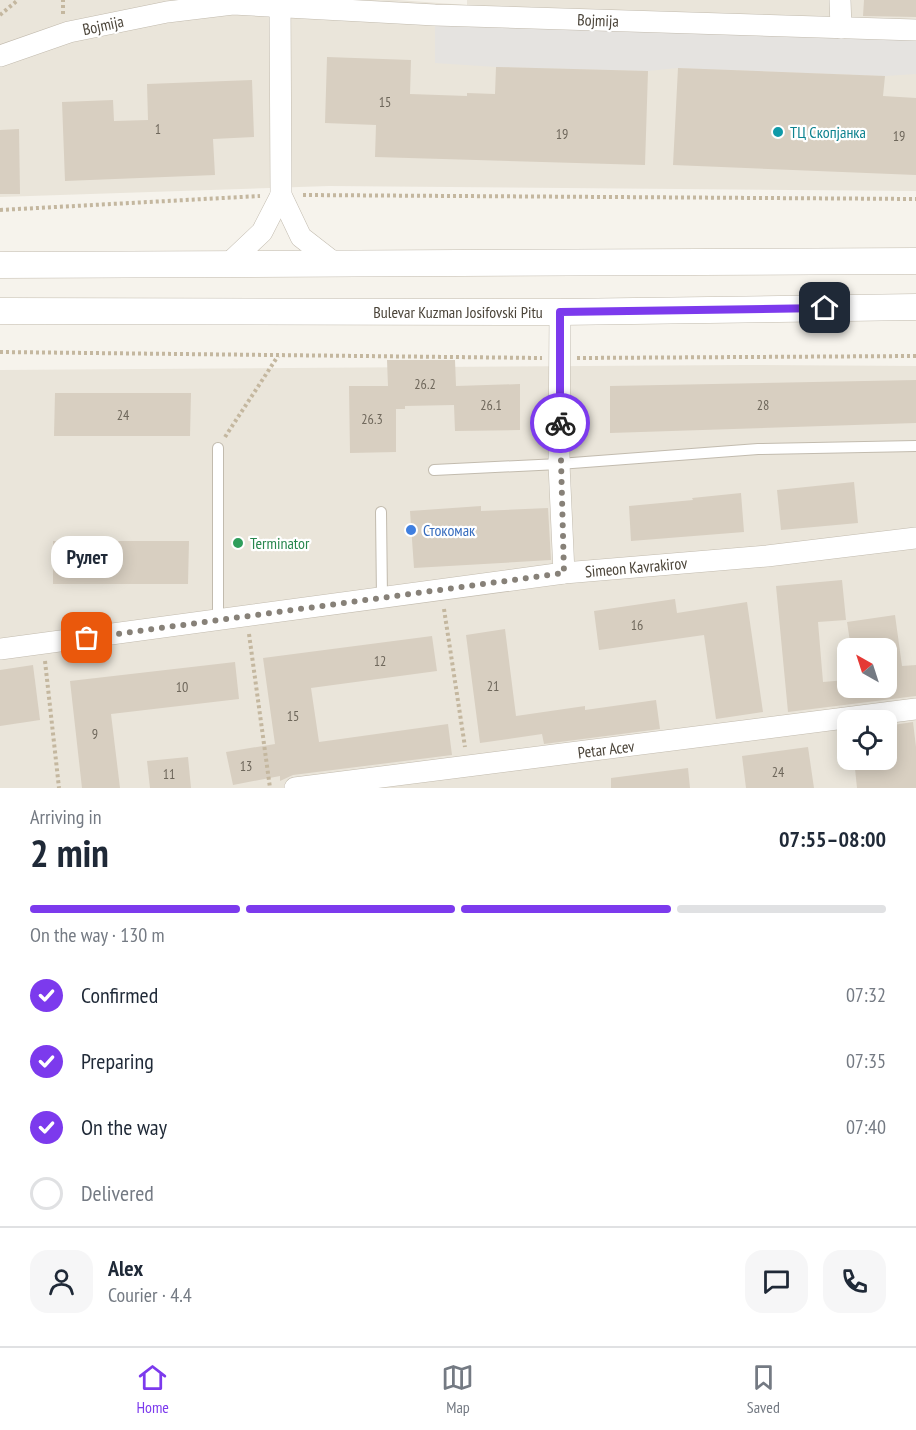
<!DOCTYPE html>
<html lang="en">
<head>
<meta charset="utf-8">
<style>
	body { margin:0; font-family:"PT Sans Narrow",sans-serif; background:#f6f6f7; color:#1f2937; height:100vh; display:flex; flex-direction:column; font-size:22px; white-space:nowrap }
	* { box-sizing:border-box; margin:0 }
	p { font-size:20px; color:#747a83 }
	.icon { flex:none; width:33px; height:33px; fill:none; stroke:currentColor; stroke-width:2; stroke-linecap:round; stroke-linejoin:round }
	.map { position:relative; height:788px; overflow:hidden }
	.panel { display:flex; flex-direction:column; background:#fff; flex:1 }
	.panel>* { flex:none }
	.needle { width:39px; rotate:321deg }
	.fabs { position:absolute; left:837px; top:638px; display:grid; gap:12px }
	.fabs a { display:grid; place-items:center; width:60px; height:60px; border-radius:12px; background:#fff; box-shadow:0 3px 15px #0003; font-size:30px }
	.pin { position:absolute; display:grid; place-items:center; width:51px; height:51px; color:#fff; margin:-26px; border-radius:12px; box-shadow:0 3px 9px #0006 }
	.courier { position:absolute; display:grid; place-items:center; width:60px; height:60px; margin:-30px; border:4px solid #7c3aed; border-radius:50%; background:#fff; color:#222; box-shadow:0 2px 8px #0007 }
	.bubble { position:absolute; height:42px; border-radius:18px; background:#fff; box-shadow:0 3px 15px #0003; font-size:20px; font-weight:700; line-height:42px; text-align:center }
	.summary em { font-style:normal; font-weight:700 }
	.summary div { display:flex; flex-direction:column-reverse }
	.summary { display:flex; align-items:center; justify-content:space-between; height:102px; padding:0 30px }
	h1 { font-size:39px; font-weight:700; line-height:45px }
	.bar { display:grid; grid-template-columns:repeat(4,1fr); gap:9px 6px; align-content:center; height:72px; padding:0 30px }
	.bar i { height:8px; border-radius:4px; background:#e0e1e3 }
	.bar .current { background:#7c3aed }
	.bar p { grid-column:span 4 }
	.line { display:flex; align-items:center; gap:15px; padding:0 30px; border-top:2px solid #e0e1e3 }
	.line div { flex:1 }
	.round { display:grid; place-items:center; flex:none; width:63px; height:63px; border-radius:18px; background:#f6f6f7 }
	ol { padding:0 30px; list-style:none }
	li { display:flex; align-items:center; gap:18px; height:66px }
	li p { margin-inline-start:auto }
	li .icon { padding:6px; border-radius:50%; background:#7c3aed; color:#fff; stroke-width:4 }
	li:last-child { color:#747a83 }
	li i { width:33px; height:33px; border:3px solid #e0e1e3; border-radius:50% }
	.tabs { display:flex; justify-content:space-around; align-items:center; height:84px; border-top:2px solid #e0e1e3; background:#fff; font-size:16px; color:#747a83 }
	.tabs a { display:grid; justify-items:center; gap:3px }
	.tabs .current { color:#7c3aed }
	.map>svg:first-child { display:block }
	.residential { fill:#eae5da; fill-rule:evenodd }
	.parking { fill:#e5e3e0 }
	.building { fill:#d8cfc1 }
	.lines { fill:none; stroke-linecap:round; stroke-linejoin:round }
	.service-casing { stroke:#c2bbae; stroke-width:12 }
	.minor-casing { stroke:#c2bbae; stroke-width:22 }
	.tertiary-casing { stroke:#c2bbae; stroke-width:27 }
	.path { stroke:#c4b79f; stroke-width:4; stroke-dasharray:3 3; stroke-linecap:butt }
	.service { stroke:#fff; stroke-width:10 }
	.minor { stroke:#fff; stroke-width:21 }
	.tertiary { stroke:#fff; stroke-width:26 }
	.done { stroke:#878178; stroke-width:6; stroke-dasharray:0 10.8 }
	.route { stroke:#7c3aed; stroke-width:8 }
	.culture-dot { fill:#0f9aa8; stroke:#fff; stroke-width:2 }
	.shop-dot { fill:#3f7fe0; stroke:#fff; stroke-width:2 }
	.leisure-dot { fill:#2e9e5b; stroke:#fff; stroke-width:2 }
	.labels { text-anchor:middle; stroke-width:4.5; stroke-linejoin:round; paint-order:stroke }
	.number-label { font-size:14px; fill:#6e675b }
	.street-label { font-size:16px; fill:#4b4439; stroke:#fff }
	.culture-label { font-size:16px; fill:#0d838f; stroke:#fff; text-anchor:start }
	.shop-label { font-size:16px; fill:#366cbe; stroke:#fff; text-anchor:start }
	.leisure-label { font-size:16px; fill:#27864d; stroke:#fff; text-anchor:start }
</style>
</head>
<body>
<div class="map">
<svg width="916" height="788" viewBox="0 0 916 788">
	<rect width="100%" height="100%" fill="#f6f3ec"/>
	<!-- residential -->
	<g class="residential">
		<path d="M0 0H397L467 5V0H916V191L329 186 0 197Z"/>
		<path d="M744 365 916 366V788H0V370ZM848 648H886V687H848ZM848 720H886V759H848Z"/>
	</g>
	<!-- parking -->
	<path class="parking" d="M435 15 916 30V74L885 76 678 68 648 71 496 67 435 63Z"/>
	<!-- building -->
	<g class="building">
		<path d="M864 0H916V17L863 16Z"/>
		<path d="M327 57 411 60 410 94 467 96V93L495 94 496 67 648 71 645 165 375 157 376 125 325 123Z"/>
		<path d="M678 68 885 76 883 96 916 98V175L673 165Z"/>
		<path d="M252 80 254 137 213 139 215 175 65 181 62 102 113 100 114 121 148 120 147 84Z"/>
		<path d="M19 129 20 194H0V130Z"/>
		<path d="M387 360H455L456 386 520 384V430L455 431 454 405 405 406V409H396V452L350 453 349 386H388Z"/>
		<path d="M916 380V423L610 433V386Z"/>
		<path d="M55 393H191L190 436H54Z"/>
		<path d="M854 482 858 523 781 530 777 490Z"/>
		<path d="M741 493 744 532 631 541 629 506 693 500 692 498Z"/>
		<path d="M481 506V511L548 508 551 560 414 568 410 511Z"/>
		<path d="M53 541H189L188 584H53Z"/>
		<path d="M842 580 846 620 818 622 823 682 846 680 847 687H886V648H851L847 622 895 615 902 666 916 665V696L788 712 776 586Z"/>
		<path d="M675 599 677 613 747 602 763 712 716 719 704 635 599 650 594 611Z"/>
		<path d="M505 629 516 716 585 706V710L656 700 660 729 544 744 542 734 480 743 466 635Z"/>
		<path d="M432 636 437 671 311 688 319 742 448 724 452 755 293 775 280 781V776L233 785 226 752 275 744 263 658Z"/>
		<path d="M235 662 239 699 111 714 120 788H82L70 681Z"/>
		<path d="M33 665 40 720 0 726V670Z"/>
		<path d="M913 722 916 747V788H857L854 759H886V726Z"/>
		<path d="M808 747 814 788H746L742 756Z"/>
		<path d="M188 757 191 788H150L147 761Z"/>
		<path d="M688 768 690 788H611V778Z"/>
	</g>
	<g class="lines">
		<defs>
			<g id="service">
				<path d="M218 448V620"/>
				<path d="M434 470 559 464 758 449 916 446"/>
				<path d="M381 512 382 598"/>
			</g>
			<g id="minor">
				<path d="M280 0 281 195 301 237 337 265"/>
				<path d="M840 0 841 28"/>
				<path d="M0 56 69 32 167 12 233 4 435 15 916 30"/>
				<path d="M226 266 262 232 281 195"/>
				<path d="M560 312 559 464 564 573"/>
				<path d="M0 649 564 573 767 556 916 538"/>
				<path d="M295 788 916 709"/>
			</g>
			<g id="tertiary">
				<path d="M0 265 916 261"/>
				<path d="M0 311 560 312 916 307"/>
			</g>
		</defs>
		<!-- service casing -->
		<use href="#service" class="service-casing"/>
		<!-- minor casing -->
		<use href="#minor" class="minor-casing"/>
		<!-- tertiary casing -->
		<use href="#tertiary" class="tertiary-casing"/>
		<!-- path -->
		<g class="path">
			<path d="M63 14V0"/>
			<path d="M0 15 18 0"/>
			<path d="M303 195 916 199"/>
			<path d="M0 210 260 196"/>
			<path d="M0 352 542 358"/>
			<path d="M577 358 916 356"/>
			<path d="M225 437 278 356"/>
			<path d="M444 609 465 747"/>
			<path d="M249 634 270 788"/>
			<path d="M45 661 59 788"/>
		</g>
		<!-- service -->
		<use href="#service" class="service"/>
		<!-- minor -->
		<use href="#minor" class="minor"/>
		<!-- tertiary -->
		<use href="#tertiary" class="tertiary"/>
	</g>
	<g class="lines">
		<!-- done -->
		<path class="done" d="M87 638 564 573 560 423"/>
		<!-- route -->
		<path class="route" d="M560 423V312L825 308"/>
	</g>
	<!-- markers -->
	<circle class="culture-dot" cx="778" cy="132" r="6"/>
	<circle class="shop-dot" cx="411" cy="530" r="6"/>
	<circle class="leisure-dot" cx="238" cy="543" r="6"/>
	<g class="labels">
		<!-- number labels -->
		<g class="number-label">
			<text x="385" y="107">15</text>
			<text x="158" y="134">1</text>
			<text x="562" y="139">19</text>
			<text x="899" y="141">19</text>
			<text x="425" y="389">26.2</text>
			<text x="491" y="410">26.1</text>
			<text x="763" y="410">28</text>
			<text x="123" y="420">24</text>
			<text x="372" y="424">26.3</text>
			<text x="637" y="630">16</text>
			<text x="380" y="666">12</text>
			<text x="493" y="691">21</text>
			<text x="182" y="692">10</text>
			<text x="293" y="721">15</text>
			<text x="95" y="739">9</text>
			<text x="246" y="771">13</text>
			<text x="778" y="777">24</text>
			<text x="169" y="779">11</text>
		</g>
		<!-- street labels -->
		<g class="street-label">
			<text transform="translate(598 20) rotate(2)" y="6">Bojmija</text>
			<text transform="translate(103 25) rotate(-12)" y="6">Bojmija</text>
			<text x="458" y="318">Bulevar Kuzman Josifovski Pitu</text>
			<text transform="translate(636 567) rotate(-5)" y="6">Simeon Kavrakirov</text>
			<text transform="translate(606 749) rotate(-7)" y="6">Petar Acev</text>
		</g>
		<!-- culture labels -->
		<g class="culture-label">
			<text x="790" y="138">ТЦ Скопјанка</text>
		</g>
		<!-- shop labels -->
		<g class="shop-label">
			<text x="423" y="536">Стокомак</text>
		</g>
		<!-- leisure labels -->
		<g class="leisure-label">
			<text x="250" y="549">Terminator</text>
		</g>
	</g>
</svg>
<div class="fabs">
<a><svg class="needle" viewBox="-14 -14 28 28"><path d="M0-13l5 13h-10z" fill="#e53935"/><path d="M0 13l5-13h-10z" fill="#747a83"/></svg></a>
<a><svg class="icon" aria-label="locate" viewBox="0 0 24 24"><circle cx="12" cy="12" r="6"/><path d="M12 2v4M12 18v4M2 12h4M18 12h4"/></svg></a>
</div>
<div class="pin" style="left:87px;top:638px;background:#ea580c"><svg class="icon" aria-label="bag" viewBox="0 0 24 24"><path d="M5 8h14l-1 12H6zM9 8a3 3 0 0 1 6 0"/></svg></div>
<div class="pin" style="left:825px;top:308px;background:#1f2937"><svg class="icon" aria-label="home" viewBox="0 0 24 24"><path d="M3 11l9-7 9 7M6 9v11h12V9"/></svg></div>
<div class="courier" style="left:560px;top:423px"><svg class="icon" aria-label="bike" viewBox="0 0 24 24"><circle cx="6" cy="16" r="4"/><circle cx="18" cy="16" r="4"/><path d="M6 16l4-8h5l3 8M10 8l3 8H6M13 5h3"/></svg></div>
<div class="bubble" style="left:51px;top:536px;width:72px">Рулет</div>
</div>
<section class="panel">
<div class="summary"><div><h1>2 min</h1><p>Arriving in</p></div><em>07:55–08:00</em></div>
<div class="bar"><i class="current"></i><i class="current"></i><i class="current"></i><i></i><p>On the way · 130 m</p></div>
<ol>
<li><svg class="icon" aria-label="check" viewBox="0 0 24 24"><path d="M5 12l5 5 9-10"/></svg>Confirmed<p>07:32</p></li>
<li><svg class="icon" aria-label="check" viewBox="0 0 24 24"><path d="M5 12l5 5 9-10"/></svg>Preparing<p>07:35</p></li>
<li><svg class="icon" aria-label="check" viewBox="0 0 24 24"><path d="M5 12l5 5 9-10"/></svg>On the way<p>07:40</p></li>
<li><i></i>Delivered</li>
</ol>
<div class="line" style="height:108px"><a class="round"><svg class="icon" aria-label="person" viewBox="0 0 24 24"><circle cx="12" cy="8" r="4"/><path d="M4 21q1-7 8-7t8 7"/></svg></a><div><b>Alex</b><p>Courier · 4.4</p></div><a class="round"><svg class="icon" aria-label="chat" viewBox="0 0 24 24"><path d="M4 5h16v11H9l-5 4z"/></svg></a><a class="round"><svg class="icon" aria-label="phone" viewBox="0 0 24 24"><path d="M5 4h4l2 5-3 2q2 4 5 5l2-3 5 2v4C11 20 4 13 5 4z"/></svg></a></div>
</section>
<nav class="tabs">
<a class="current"><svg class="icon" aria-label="home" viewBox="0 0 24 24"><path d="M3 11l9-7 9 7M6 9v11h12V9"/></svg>Home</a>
<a><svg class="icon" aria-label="map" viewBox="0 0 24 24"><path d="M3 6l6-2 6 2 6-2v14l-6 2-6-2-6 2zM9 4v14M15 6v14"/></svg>Map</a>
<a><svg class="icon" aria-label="saved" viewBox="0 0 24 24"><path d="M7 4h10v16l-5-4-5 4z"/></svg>Saved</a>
</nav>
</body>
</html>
